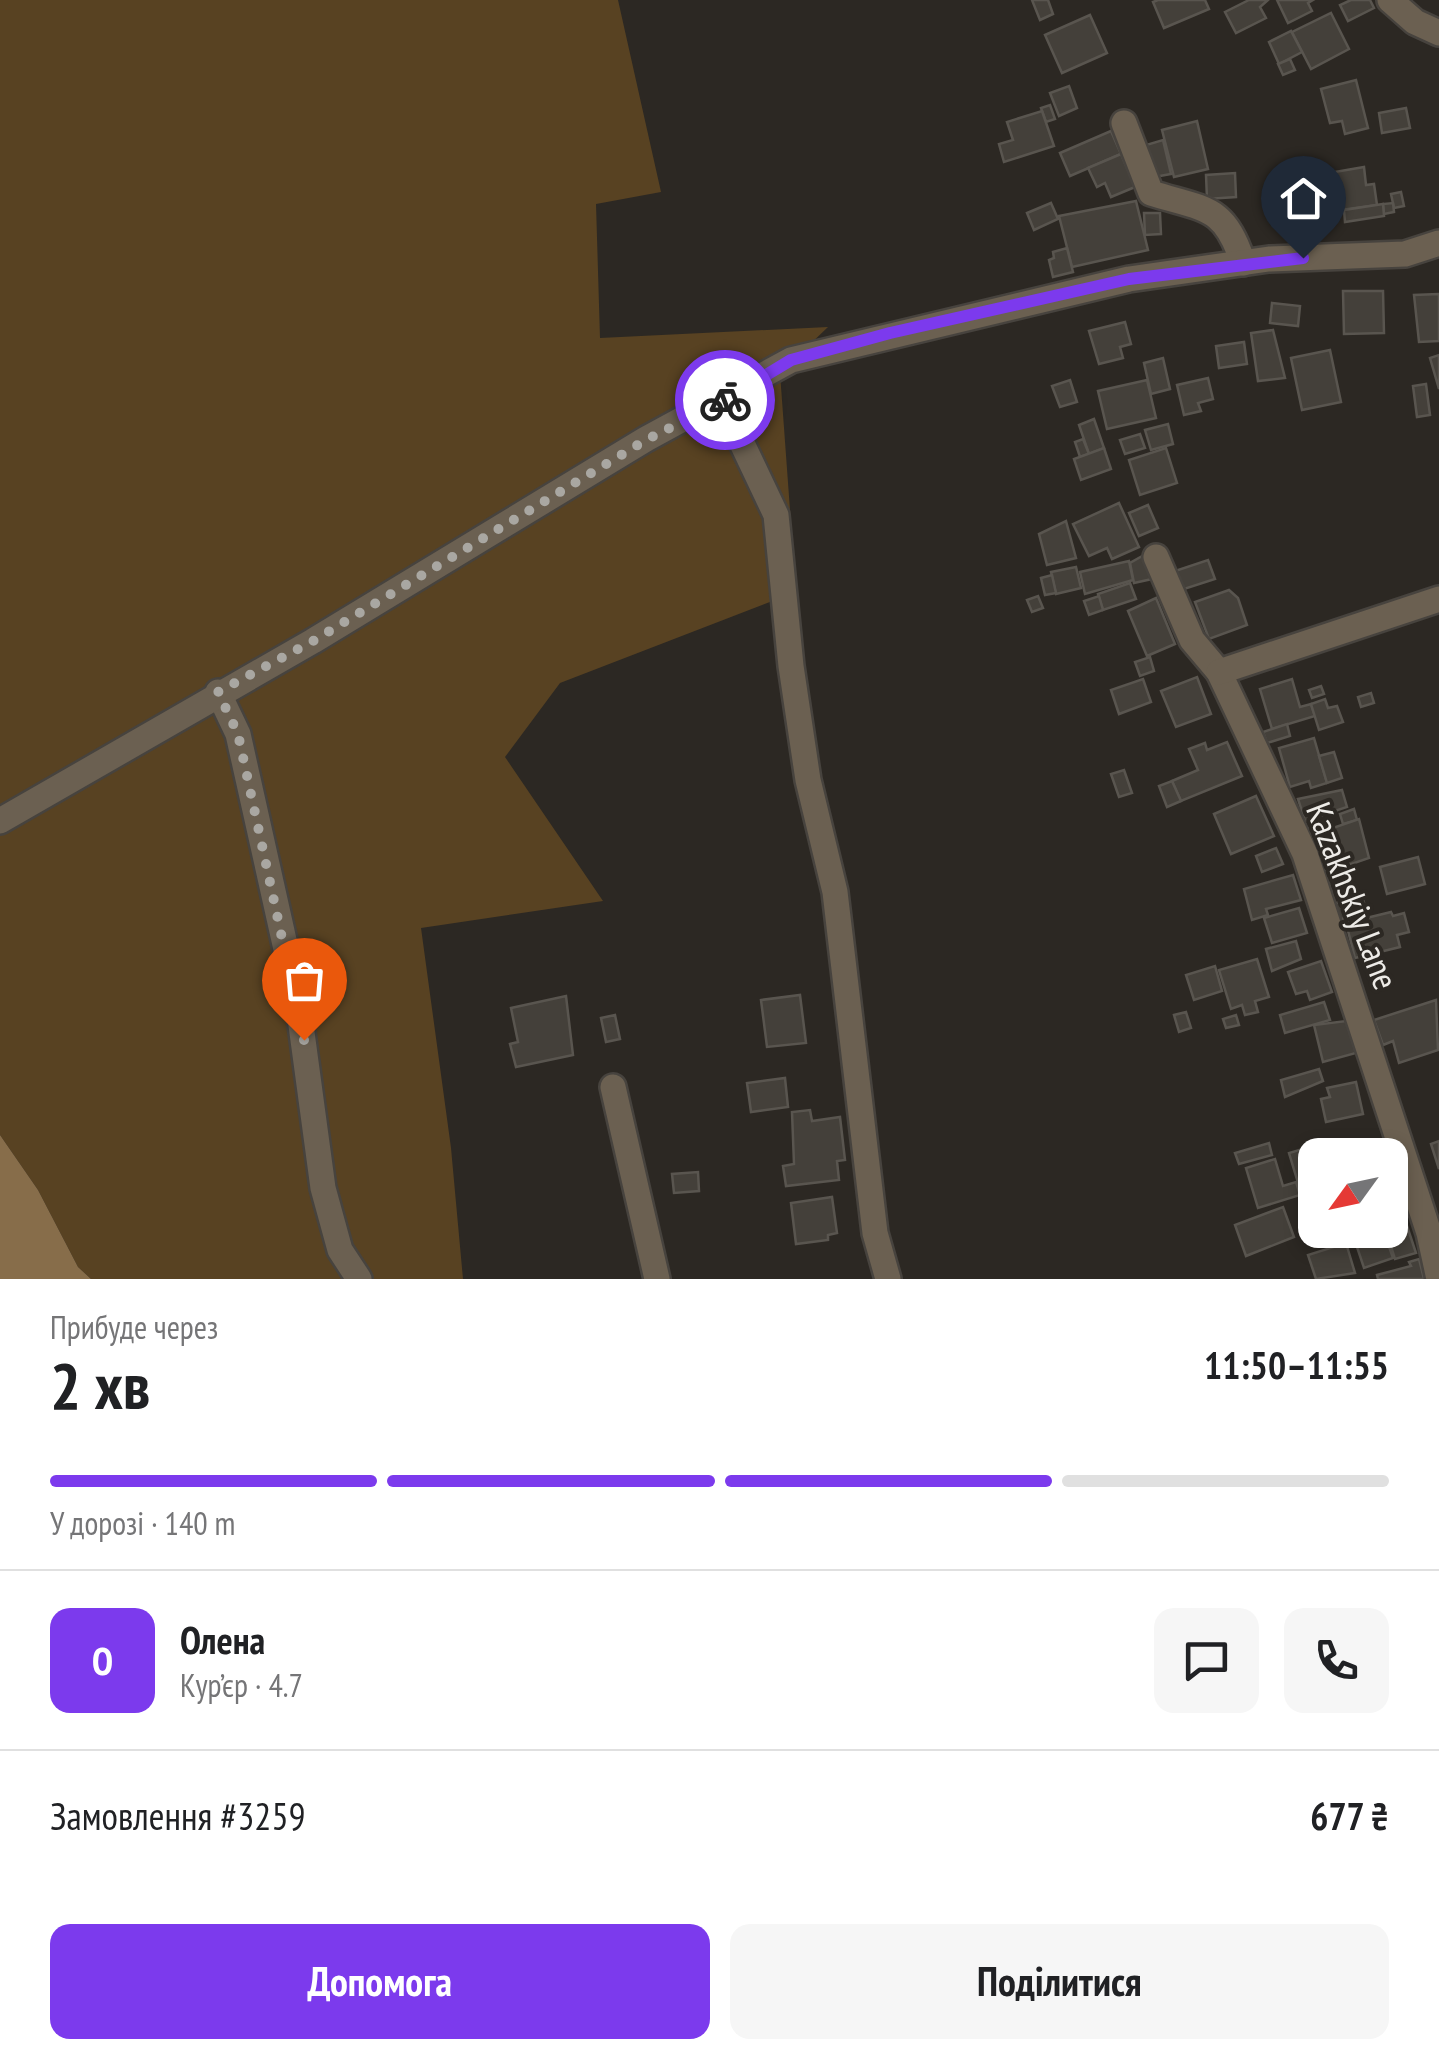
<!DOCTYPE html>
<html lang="uk">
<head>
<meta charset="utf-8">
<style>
	body { margin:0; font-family:"PT Sans Narrow",sans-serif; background:#f6f6f6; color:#202124; height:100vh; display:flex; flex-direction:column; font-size:38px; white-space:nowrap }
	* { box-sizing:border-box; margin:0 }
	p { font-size:32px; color:#757577 }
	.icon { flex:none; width:55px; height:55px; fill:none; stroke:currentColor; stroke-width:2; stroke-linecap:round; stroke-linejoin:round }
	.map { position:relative; height:1279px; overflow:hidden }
	.side { display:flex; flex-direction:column; background:#fff; flex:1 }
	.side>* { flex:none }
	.needle { width:65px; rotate:237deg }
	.fabs { position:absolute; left:1298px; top:1138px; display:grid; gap:20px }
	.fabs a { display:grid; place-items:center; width:110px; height:110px; border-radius:20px; background:#fff; box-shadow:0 5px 15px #0003; font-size:50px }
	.pin { position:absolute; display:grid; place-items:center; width:85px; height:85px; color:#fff; margin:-102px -42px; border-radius:50% 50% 50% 0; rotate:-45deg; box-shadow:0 0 10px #0007 }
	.pin .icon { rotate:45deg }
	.courier { position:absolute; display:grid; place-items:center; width:100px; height:100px; margin:-50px; border:8px solid #7c3aed; border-radius:50%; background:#fff; color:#222; box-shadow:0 2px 12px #0007 }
	.overview em { font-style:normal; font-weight:600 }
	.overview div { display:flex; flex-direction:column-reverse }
	.overview { display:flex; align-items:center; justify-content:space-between; height:170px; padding:0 50px }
	h1 { font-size:65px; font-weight:600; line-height:75px }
	.bar { display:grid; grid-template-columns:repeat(4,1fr); gap:15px 10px; align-content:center; height:120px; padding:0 50px }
	.bar i { height:12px; border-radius:8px; background:#e0e0e0 }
	.bar .on { background:#7c3aed }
	.bar p { grid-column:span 4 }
	.line { display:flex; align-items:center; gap:25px; padding:0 50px; border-top:2px solid #e0e0e0 }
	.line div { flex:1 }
	.round { display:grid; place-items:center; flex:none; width:105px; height:105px; border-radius:20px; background:#f6f6f6 }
	.action { display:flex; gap:20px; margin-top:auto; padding:20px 50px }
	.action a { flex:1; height:115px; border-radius:20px; background:#7c3aed; color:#fff; font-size:40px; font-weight:600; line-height:115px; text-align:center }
	.action a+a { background:#f6f6f6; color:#202124 }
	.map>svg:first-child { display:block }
	.green { fill:#584222 }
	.water { fill:#876d4a }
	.building { fill:#44403a; stroke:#59554f; stroke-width:2.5 }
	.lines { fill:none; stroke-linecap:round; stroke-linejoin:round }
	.minor-casing { stroke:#47433e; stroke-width:30 }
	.minor { stroke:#6b6051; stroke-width:25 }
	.done { stroke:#a9a7a2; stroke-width:10; stroke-dasharray:0 18 }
	.route { stroke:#7c3aed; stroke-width:12 }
	.labels { text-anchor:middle; stroke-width:8; stroke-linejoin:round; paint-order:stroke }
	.street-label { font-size:35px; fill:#edebe7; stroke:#2c2823 }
</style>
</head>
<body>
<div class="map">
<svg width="1439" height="1279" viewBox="0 0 1439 1279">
	<rect width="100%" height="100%" fill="#2c2823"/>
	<!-- green -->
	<path class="green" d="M0 0H618L661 192 596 204 600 338 828 327 780 373 796 592 560 683 505 757 603 901 421 928 451 1148 463 1279H91L78 1267 38 1190 0 1135Z"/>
	<!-- water -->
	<path class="water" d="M0 1135 38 1190 78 1267 91 1279H0Z"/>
	<!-- building -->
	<g class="building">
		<path d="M1032 0H1048L1053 14 1040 20Z"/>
		<path d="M1158 0H1205L1209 9 1164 28 1153 2Z"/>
		<path d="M1249 0H1268L1260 7 1266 18 1236 33 1225 12Z"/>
		<path d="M1277 0H1313L1308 3 1312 11 1288 23Z"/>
		<path d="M1351 0H1370L1374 8 1348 21 1340 5Z"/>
		<path d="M1331 13 1349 49 1311 69 1292 32Z"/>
		<path d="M1090 15 1107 53 1062 73 1045 35Z"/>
		<path d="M1291 31 1302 52 1279 64 1269 42Z"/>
		<path d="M1290 59 1295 70 1283 75 1278 64Z"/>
		<path d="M1356 80 1368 128 1345 134 1342 121 1330 123 1321 89Z"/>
		<path d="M1069 86 1077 108 1059 116 1050 93Z"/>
		<path d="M1050 105 1055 119 1046 122 1041 108Z"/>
		<path d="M1406 108 1410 128 1382 133 1379 113Z"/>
		<path d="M1042 111 1054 146 1004 162 999 144 1013 140 1007 122Z"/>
		<path d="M1197 121 1208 169 1174 177 1162 130Z"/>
		<path d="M1111 131 1121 154 1070 176 1060 153Z"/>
		<path d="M1163 140 1171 174 1154 177 1146 145Z"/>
		<path d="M1121 154 1135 187 1111 197 1105 183 1097 187 1088 168Z"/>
		<path d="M1364 167 1366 185 1374 184 1377 205 1334 211 1329 173Z"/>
		<path d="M1235 173 1236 197 1207 199 1206 175Z"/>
		<path d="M1401 192 1404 206 1394 208 1391 194Z"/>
		<path d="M1136 201 1148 250 1072 267 1059 216Z"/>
		<path d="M1051 203 1058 219 1034 230 1027 213Z"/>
		<path d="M1393 203 1394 212 1384 214 1383 204Z"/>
		<path d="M1383 204 1384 216 1345 222 1344 210Z"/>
		<path d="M1144 213H1160L1161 234 1145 235Z"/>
		<path d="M1067 248 1073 272 1053 277 1049 260 1054 258 1053 252Z"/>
		<path d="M1343 291H1383L1384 333 1344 334Z"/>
		<path d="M1439 294V341L1419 342 1414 295Z"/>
		<path d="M1272 303 1300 306 1298 326 1270 323Z"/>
		<path d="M1125 322 1131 344 1120 347 1123 358 1099 364 1089 331Z"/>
		<path d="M1273 330 1285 378 1258 381 1251 333Z"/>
		<path d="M1244 342 1247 364 1219 368 1216 346Z"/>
		<path d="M1330 350 1341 402 1302 410 1291 358Z"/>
		<path d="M1439 355V389L1430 358Z"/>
		<path d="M1163 358 1170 389 1151 394 1144 363Z"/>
		<path d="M1208 378 1213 399 1198 403 1201 411 1184 415 1177 385Z"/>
		<path d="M1070 380 1077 402 1060 407 1052 386Z"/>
		<path d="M1147 380 1156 418 1107 429 1098 391Z"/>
		<path d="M1426 384 1430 415 1417 417 1413 386Z"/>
		<path d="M1094 419 1104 448 1089 454 1079 425Z"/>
		<path d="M1168 424 1173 444 1151 450 1145 430Z"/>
		<path d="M1140 434 1145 448 1125 454 1120 440Z"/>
		<path d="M1083 439 1089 454 1080 457 1075 442Z"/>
		<path d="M1104 448 1111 469 1081 480 1074 459Z"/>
		<path d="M1166 448 1177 483 1140 495 1129 460Z"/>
		<path d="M1119 503 1139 547 1112 559 1107 548 1089 556 1073 524Z"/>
		<path d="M1148 505 1158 528 1139 536 1129 513Z"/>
		<path d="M1066 521 1076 558 1047 565 1039 534Z"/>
		<path d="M1144 555 1152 579 1134 583 1130 563Z"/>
		<path d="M1208 560 1215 579 1181 590 1175 571Z"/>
		<path d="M1129 561 1133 580 1085 594 1080 572Z"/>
		<path d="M1076 567 1081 588 1056 594 1051 572Z"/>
		<path d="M1052 575 1056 593 1045 595 1041 578Z"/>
		<path d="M1130 583 1136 599 1103 610 1098 594Z"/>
		<path d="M1229 590 1238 598 1247 625 1209 639 1195 602Z"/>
		<path d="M1038 596 1043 608 1032 612 1027 600Z"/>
		<path d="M1099 596 1103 610 1089 615 1084 601Z"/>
		<path d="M1156 598 1175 644 1147 656 1128 611Z"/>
		<path d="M1150 657 1154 671 1140 676 1135 662Z"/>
		<path d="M1197 677 1211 714 1176 727 1161 691Z"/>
		<path d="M1143 679 1151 702 1119 714 1111 690Z"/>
		<path d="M1292 679 1300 707 1311 704 1315 716 1272 729 1260 689Z"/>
		<path d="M1321 686 1324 694 1312 698 1309 690Z"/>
		<path d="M1371 693 1374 703 1361 707 1358 697Z"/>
		<path d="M1325 699 1328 708 1337 706 1343 722 1319 730 1311 704Z"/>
		<path d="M1287 724 1290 736 1267 743 1263 732Z"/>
		<path d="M1314 738 1327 783 1311 788 1309 781 1290 787 1279 748Z"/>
		<path d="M1227 742 1242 776 1181 801 1172 781 1198 770 1189 749 1205 743 1207 750Z"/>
		<path d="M1334 752 1342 778 1327 783 1319 756Z"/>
		<path d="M1124 770 1132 793 1119 797 1111 774Z"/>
		<path d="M1172 781 1181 801 1167 807 1159 786Z"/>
		<path d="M1342 790 1347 807 1305 821 1298 799Z"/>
		<path d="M1256 796 1274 836 1231 854 1214 814Z"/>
		<path d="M1354 809 1357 820 1343 824 1340 814Z"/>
		<path d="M1359 819 1369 858 1334 870 1321 832Z"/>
		<path d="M1276 848 1283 864 1262 872 1256 856Z"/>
		<path d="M1418 857 1425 884 1387 894 1380 867Z"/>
		<path d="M1293 875 1301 900 1266 909 1268 915 1252 920 1244 889Z"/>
		<path d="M1362 896 1367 913 1337 920 1333 904Z"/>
		<path d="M1299 908 1307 933 1272 943 1264 918Z"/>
		<path d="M1391 912 1393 916 1404 913 1409 932 1397 935 1400 947 1355 958 1346 923Z"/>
		<path d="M1296 941 1301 959 1272 971 1266 949Z"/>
		<path d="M1257 959 1269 997 1255 1001 1258 1012 1245 1015 1242 1005 1231 1009 1219 970Z"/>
		<path d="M1321 961 1332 992 1310 1000 1307 991 1296 994 1288 972Z"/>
		<path d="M1215 966 1222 991 1194 1000 1186 975Z"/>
		<path d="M800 995 806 1043 767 1047 761 1000Z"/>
		<path d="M566 996 573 1055 516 1067 510 1044 518 1042 511 1008Z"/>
		<path d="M1436 1000 1438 1050 1399 1063 1393 1041 1383 1045 1374 1020Z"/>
		<path d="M1324 1002 1330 1020 1285 1033 1280 1015Z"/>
		<path d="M1186 1012 1191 1028 1179 1032 1174 1015Z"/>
		<path d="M615 1015 620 1039 606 1042 601 1018Z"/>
		<path d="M1236 1015 1239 1025 1226 1028 1223 1019Z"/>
		<path d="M1346 1021 1356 1053 1323 1062 1314 1025Z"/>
		<path d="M1319 1069 1323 1081 1285 1097 1281 1080Z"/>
		<path d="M785 1078 788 1107 751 1112 747 1083Z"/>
		<path d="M1356 1082 1363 1114 1326 1122 1321 1099 1330 1097 1327 1088Z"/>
		<path d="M810 1110 812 1121 840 1117 845 1160 837 1161 839 1180 786 1186 783 1166 794 1164 792 1112Z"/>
		<path d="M1439 1141V1169L1431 1144Z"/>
		<path d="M1326 1142 1330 1155H1315V1192L1302 1196 1289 1153Z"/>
		<path d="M1269 1143 1272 1155 1239 1164 1235 1153Z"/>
		<path d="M1275 1159 1283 1186 1296 1182 1300 1195 1258 1208 1246 1168Z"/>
		<path d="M1390 1167 1401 1196 1390 1200Z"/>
		<path d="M698 1172 699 1191 674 1193 672 1174Z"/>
		<path d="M832 1197 837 1233 828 1235V1240L796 1244 791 1203Z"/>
		<path d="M1283 1207 1294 1237 1246 1256 1235 1225Z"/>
		<path d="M1407 1226 1416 1253 1395 1259 1387 1233Z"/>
		<path d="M1385 1235 1393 1258 1364 1268 1356 1244Z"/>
		<path d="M1346 1243 1355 1273 1316 1279 1308 1255Z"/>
		<path d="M1419 1259 1424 1279H1378L1377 1275 1411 1266 1409 1262Z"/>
	</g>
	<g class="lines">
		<defs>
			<g id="minor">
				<path d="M1390 0 1415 22 1439 33"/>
				<path d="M1124 123 1151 193C1205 210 1225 205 1243 263"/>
				<path d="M722 401 776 515 791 666 808 780 835 892 875 1233 888 1279"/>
				<path d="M1156 557 1192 640 1219 672 1305 854 1429 1233 1439 1279"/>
				<path d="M1219 672 1439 599"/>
				<path d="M218 692 238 734 298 1003 323 1188 340 1250 359 1279"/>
				<path d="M0 821 313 641 646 439 791 360 1129 279 1269 259 1405 254 1439 243"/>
				<path d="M613 1087 657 1279"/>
			</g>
		</defs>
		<!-- minor casing -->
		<use href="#minor" class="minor-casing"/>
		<!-- minor -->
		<use href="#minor" class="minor"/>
	</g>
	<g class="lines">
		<!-- done -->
		<path class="done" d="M304 1040 238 734 218 692 313 641 646 440 725 400"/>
		<!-- route -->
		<path class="route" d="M725 400 791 360 890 333 1129 279 1303 258"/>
	</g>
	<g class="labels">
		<!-- street labels -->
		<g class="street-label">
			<text transform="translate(1352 896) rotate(69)" y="12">Kazakhskiy Lane</text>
		</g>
	</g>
</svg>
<div class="fabs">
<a><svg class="needle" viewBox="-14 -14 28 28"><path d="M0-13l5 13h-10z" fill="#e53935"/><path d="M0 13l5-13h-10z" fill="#757577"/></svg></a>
</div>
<div class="pin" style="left:304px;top:1040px;background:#ea580c"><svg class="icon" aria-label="bag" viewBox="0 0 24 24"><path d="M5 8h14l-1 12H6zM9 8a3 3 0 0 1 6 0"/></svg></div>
<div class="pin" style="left:1303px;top:258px;background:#1f2937"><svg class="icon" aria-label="home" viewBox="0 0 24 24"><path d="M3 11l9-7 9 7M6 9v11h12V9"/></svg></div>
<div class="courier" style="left:725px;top:400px"><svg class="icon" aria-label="bike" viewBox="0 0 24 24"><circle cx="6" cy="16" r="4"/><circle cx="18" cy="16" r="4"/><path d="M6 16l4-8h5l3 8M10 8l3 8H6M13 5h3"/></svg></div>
</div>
<section class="side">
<div class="overview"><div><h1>2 хв</h1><p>Прибуде через</p></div><em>11:50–11:55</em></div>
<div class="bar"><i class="on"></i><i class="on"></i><i class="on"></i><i></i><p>У дорозі · 140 m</p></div>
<div class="line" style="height:180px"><b class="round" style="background:#7c3aed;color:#fff">О</b><div><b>Олена</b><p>Кур’єр · 4.7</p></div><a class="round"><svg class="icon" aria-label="chat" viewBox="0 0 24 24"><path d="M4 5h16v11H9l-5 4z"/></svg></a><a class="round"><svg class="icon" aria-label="phone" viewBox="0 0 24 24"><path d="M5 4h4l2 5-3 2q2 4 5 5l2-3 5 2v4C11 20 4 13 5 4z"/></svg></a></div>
<div class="line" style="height:130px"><div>Замовлення #3259</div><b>677 ₴</b></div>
<div class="action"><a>Допомога</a><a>Поділитися</a></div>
</section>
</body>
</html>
